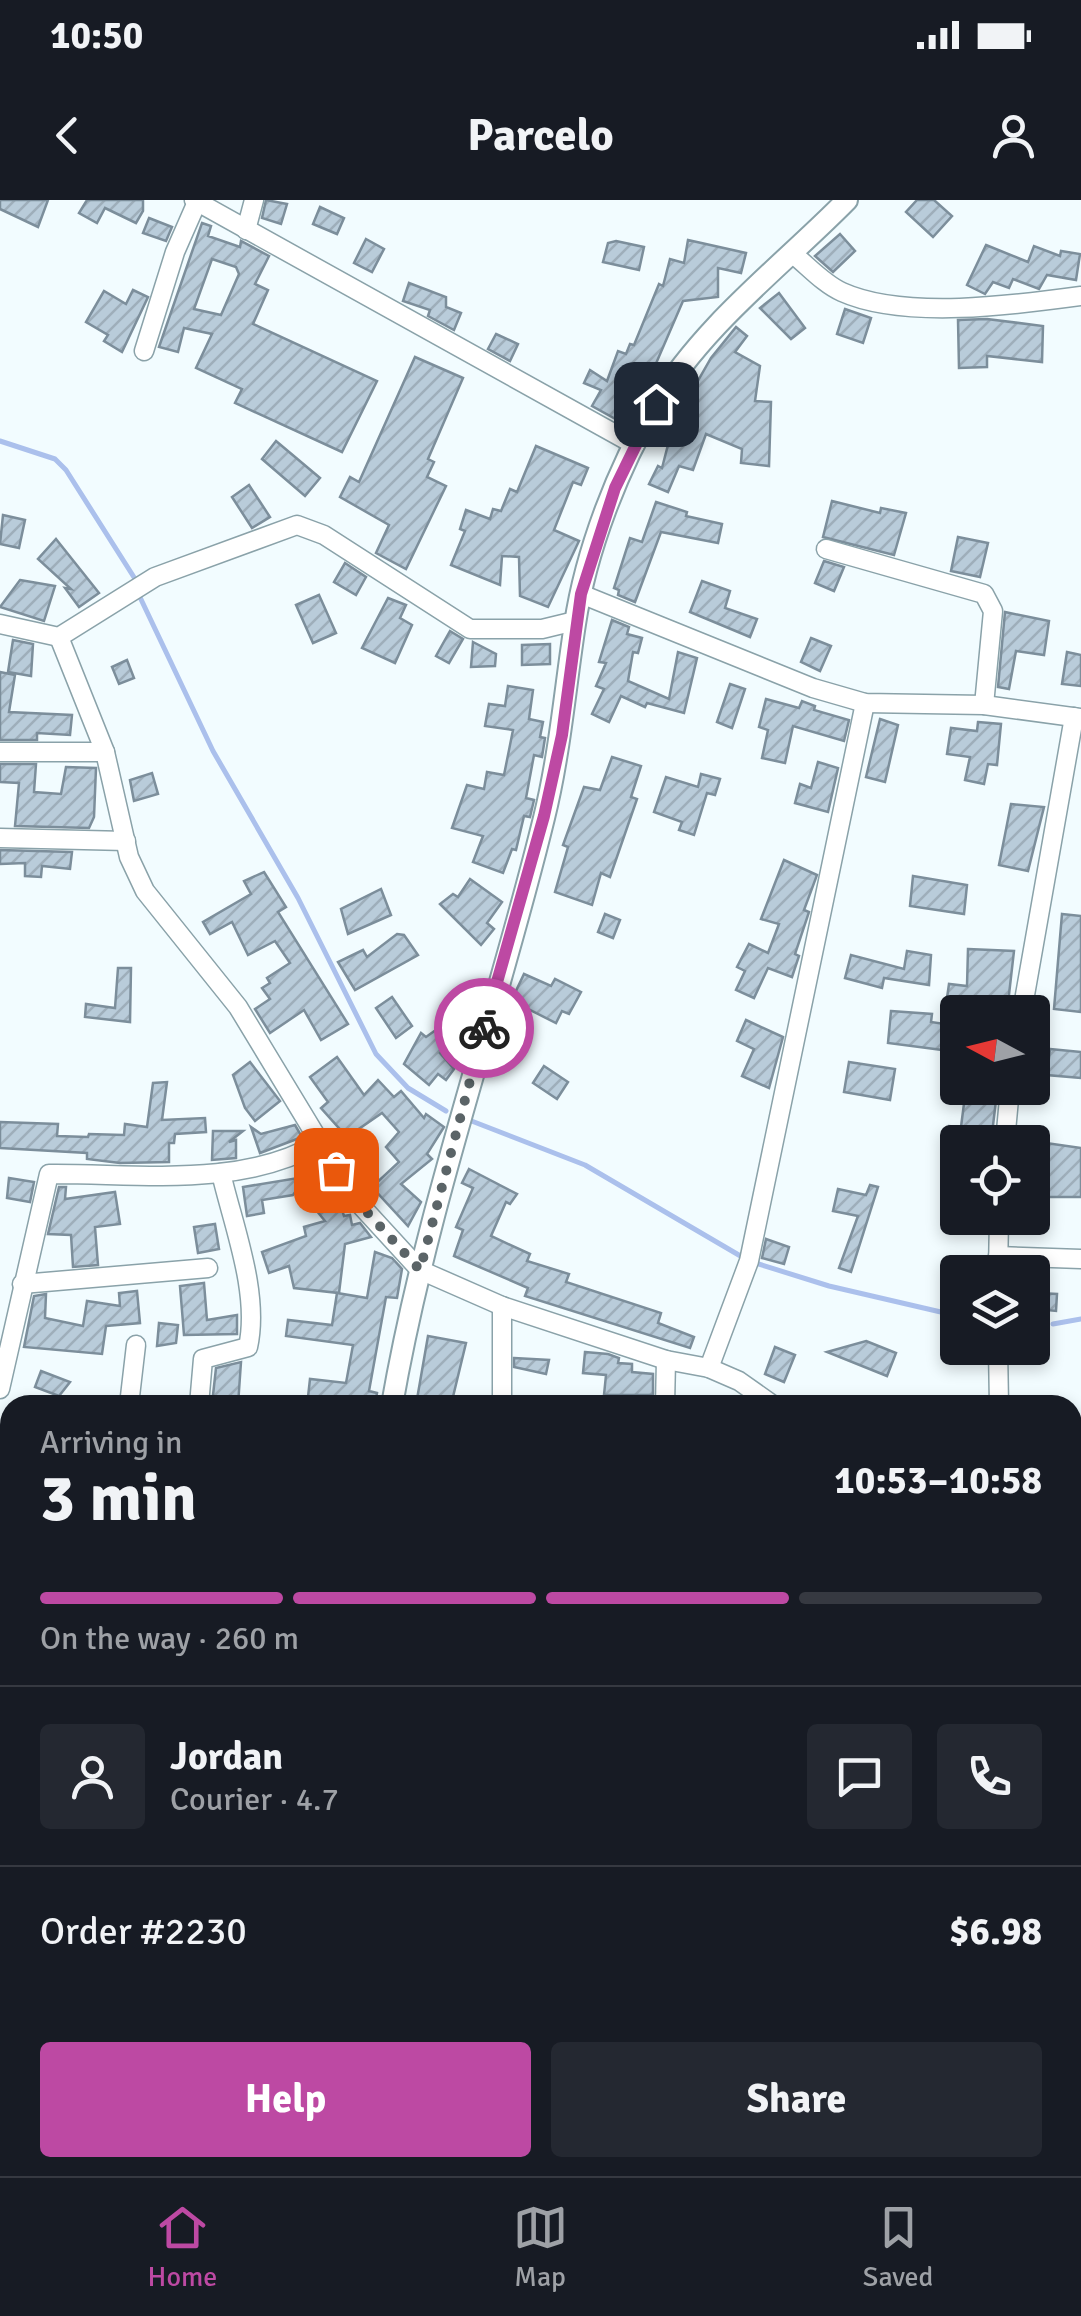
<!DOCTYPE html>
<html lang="en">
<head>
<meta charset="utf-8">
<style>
	body { margin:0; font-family:Signika,sans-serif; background:#242831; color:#f1f3f6; height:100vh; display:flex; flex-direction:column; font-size:38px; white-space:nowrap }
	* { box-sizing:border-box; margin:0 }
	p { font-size:32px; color:#9ea1a6 }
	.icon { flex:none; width:55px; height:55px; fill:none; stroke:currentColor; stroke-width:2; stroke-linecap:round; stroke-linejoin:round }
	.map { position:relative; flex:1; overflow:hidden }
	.sheet { position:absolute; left:0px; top:1195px; width:1082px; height:782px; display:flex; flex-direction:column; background:#171b24; border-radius:30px 30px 0 0; box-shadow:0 5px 15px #0003 }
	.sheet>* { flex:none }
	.needle { width:65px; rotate:277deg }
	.buttons { position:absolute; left:940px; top:795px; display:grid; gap:20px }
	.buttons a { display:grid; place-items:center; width:110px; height:110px; border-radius:10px; background:#171b24; box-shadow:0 5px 15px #0003; font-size:50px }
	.pin { position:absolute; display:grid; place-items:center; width:85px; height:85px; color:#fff; margin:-42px; border-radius:20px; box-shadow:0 5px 15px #0006 }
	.courier { position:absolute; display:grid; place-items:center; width:100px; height:100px; margin:-50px; border:8px solid #bd49a3; border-radius:50%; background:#fff; color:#222; box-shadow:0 2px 12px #0007 }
	.summary em { font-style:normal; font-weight:700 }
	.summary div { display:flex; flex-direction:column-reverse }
	.summary { display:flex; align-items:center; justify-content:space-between; height:170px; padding:0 40px }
	h1 { font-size:65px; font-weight:700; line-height:75px }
	.bar { display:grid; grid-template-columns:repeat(4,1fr); gap:15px 10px; align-content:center; height:120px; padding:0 40px }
	.bar i { height:12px; border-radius:8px; background:#363941 }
	.bar .current { background:#bd49a3 }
	.bar p { grid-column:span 4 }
	.line { display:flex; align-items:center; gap:25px; padding:0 40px; border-top:2px solid #363941 }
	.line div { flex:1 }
	.round { display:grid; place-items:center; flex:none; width:105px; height:105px; border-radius:10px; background:#242831 }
	.primary-button { display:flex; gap:20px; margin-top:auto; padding:20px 40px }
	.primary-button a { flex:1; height:115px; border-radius:10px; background:#bd49a3; color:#fff; font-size:40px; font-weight:700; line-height:115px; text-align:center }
	.primary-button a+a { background:#242831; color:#f1f3f6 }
	.status { display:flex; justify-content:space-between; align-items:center; height:70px; padding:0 50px; background:#171b24; direction:ltr }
	.status svg { height:28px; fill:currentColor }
	header { display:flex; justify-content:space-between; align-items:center; height:130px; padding:0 40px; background:#171b24; font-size:45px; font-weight:700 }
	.tabs { display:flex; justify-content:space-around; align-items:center; height:140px; border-top:2px solid #363941; background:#171b24; font-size:28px; color:#9ea1a6 }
	.tabs a { display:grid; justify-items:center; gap:5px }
	.tabs .current { color:#bd49a3 }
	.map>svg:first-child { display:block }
	.grass { fill:url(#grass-tufts) }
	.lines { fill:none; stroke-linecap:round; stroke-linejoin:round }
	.stream { stroke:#abc0ec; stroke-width:5 }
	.building { fill:url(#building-hatch); stroke:#7c8e9b; stroke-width:2.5; fill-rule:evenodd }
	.minor-casing { stroke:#8aa2a9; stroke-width:21 }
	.tertiary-casing { stroke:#8aa2a9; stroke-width:24 }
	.minor { stroke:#fff; stroke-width:18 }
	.tertiary { stroke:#fff; stroke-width:20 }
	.done { stroke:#5b6467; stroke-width:10; stroke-dasharray:0 18 }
	.route { stroke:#bd49a3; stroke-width:12 }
</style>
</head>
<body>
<div class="status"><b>10:50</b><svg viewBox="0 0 49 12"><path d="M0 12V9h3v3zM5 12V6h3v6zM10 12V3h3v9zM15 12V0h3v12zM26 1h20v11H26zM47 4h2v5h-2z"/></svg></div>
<header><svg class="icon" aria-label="back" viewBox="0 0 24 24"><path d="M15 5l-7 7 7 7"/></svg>Parcelo<svg class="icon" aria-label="person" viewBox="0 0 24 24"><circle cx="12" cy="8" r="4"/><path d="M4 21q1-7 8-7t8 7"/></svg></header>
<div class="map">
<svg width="1081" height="1976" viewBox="0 0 1081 1976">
	<defs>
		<pattern id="grass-tufts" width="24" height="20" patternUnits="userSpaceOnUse" patternTransform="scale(2.5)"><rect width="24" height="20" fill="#a8e3f3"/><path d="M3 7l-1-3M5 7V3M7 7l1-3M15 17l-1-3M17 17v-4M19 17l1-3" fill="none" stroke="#8fc2cf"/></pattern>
		<pattern id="building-hatch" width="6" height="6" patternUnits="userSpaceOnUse" patternTransform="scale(2.5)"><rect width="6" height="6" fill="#b9ccda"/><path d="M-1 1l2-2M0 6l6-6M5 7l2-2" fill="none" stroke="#9eaeba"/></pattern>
	</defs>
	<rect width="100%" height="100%" fill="#f2fcff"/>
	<!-- grass -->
	<path class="grass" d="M416 1968H514L515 1976H417Z"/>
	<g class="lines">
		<!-- stream -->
		<g class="stream">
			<path d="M0 241 55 259 66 270 137 382"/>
			<path d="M138 393 213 551 298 698 376 854 408 888 446 911"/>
			<path d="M469 920 585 965 749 1061 829 1086 958 1116"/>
			<path d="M1053 1124 1081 1119"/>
			<path d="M0 1954H10"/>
		</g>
	</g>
	<!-- building -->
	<g class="building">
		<path d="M0 0H48L38 27 0 9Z"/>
		<path d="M87 0H143V11L136 23 105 8 97 23 79 13Z"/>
		<path d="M266 0 287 4 281 24 262 18Z"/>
		<path d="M917 0H934L952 16 933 37 906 12Z"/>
		<path d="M320 7 344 18 337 34 313 24Z"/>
		<path d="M149 18 172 27 166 41 143 33Z"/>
		<path d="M202 23 211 26 208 36 240 47 241 41 269 56 255 84 268 90 253 124 377 181 342 252 235 203 242 189 196 168 212 134 184 128 178 152 159 147ZM212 59 236 67 239 74 221 115 194 109Z"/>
		<path d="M840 34 855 51 833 72 815 56Z"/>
		<path d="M366 39 384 49 372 72 354 63Z"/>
		<path d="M688 40 746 53 741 73 718 68V97L683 101 645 189 639 187 621 222 592 206 601 190 584 183 590 170 607 181 618 151 626 154 630 144 634 145 659 84 663 86 670 59 684 63Z"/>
		<path d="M616 41 644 47 639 70 603 62 608 43Z"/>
		<path d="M986 45 1028 62 1034 46 1060 56 1061 51 1080 54 1076 80 1047 75 1039 89 1013 79 1009 88 993 82 985 94 967 85Z"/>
		<path d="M409 83 446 97V107L461 113 454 130 428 116 430 110 403 101Z"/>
		<path d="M133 90 148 97 122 152 104 141 108 135 86 122 104 91 126 104Z"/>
		<path d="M779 93 805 128 791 139 760 108Z"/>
		<path d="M845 109 871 118 863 143 837 134Z"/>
		<path d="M987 119 1043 126 1042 162 987 156V167L959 168 958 120Z"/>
		<path d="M736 127 747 136 735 152 760 166 755 201 771 202 769 266 741 263 742 249 706 234 693 270 679 266 668 292 649 284 658 266 662 268 669 241 674 243 691 193 711 158Z"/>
		<path d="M496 134 518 144 510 161 488 149Z"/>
		<path d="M415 157 463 178 428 259 434 262 427 277 446 286 406 369 376 353 389 325 340 297 350 277 359 282Z"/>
		<path d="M276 241 320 278 305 296 262 259Z"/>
		<path d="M536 246 588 268 581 285 573 282 554 330 579 341 548 407 520 396 519 357 502 356 500 385 451 365 465 331 460 329 466 310 490 319 493 309 501 311 510 289 517 292Z"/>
		<path d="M249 285 270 317 252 328 232 297Z"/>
		<path d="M832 301 880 313 881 308 906 313 894 355 823 337Z"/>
		<path d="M656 302 687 312 686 316 722 324 718 343 661 332 635 402 618 395 619 390 614 388 630 338 642 342Z"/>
		<path d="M3 315 25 320 19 348 0 344Z"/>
		<path d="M958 337 988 343 980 377 951 371Z"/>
		<path d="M56 339 99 393 79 407 65 388 71 389 38 359Z"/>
		<path d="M824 361 844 367 834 391 815 383Z"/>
		<path d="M345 363 366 377 356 395 334 382Z"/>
		<path d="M20 380 55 386 44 421 0 407Z"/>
		<path d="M702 381 730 391 725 408 757 419 750 437 690 412Z"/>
		<path d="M319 395 336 433 313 443 296 405Z"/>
		<path d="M388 398 406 405 400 418 412 425 395 463 362 448Z"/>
		<path d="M1005 412 1049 421 1044 455 1016 451 1009 489 998 487Z"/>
		<path d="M612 420 629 427 627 434 642 438 638 453 633 452 628 481 669 499 678 452 697 458 684 513 647 503 645 507 621 496 609 522 592 514 604 489 596 486 606 463 599 462Z"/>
		<path d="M450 431 463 439 449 463 436 456Z"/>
		<path d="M811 438 831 446 820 471 801 462Z"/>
		<path d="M13 440 33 444 31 476 8 472Z"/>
		<path d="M473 442 496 454 495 466 471 467Z"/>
		<path d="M550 444V464L522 465V445Z"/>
		<path d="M1067 452 1081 455V486L1062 484Z"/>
		<path d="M127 460 134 478 119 484 112 467Z"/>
		<path d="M0 472 15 475 9 512 72 515 70 535 37 533V540H0Z"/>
		<path d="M730 484 745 489 732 528 717 522Z"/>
		<path d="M508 486 533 490 529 519 543 522 540 537 545 538 542 557 534 555 526 598 534 600 530 617 524 616 516 650 512 649 503 673 473 662 483 636 452 628 467 585 484 589 487 572 504 575 513 530 485 526 489 504 505 506Z"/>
		<path d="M766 499 799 508 802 501 815 506 814 510 849 520 844 541 793 526 785 563 762 558 768 530 759 527Z"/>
		<path d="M880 519 898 525 885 582 866 577Z"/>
		<path d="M978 522 1001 524 997 565 988 564 984 584 965 580 970 557 947 554 951 528 977 531Z"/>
		<path d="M612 557 641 566 631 597 637 599 610 677 601 673 592 705 555 692 568 647 563 645 584 587 600 590Z"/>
		<path d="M818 562 838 568 828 612 795 603 800 584 811 588Z"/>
		<path d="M0 564H36L34 592 61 594 66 567 96 568 94 617 89 628 15 626 19 583 0 582Z"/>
		<path d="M152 573 158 594 134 601 130 580Z"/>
		<path d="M701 574 720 579 715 595 707 593 694 635 679 630 682 622 654 612 666 577 698 587Z"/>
		<path d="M1011 604 1044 607 1028 671 999 665Z"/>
		<path d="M0 650 72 652 70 669 42 666 41 677 25 676V663L0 664Z"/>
		<path d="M784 660 817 675 804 710 809 712 795 754 799 756 792 777 768 768 754 798 736 790 745 771 737 767 749 744 768 753 779 724 761 719Z"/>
		<path d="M264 672 286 707 278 712 348 824 321 840 304 810 270 833 255 809 270 799 262 788 270 783 267 778 290 763 275 741 248 755 232 722 210 734 203 722 251 694 244 681Z"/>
		<path d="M913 676 967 685 964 714 910 706Z"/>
		<path d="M470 679 502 702 487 723 494 729 481 745 440 704 453 694 458 697Z"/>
		<path d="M381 689 391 715 348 734 341 709Z"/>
		<path d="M605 714 620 720 613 738 598 732Z"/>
		<path d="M1062 714 1081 716V812L1054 809Z"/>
		<path d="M397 734 404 735 418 755 355 790 338 762 363 750 367 757Z"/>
		<path d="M968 749 1014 751 1007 812H974L975 801 947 798 949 784 967 786Z"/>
		<path d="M907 751 931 755 929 785 884 778 882 788 845 778 851 755 904 769Z"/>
		<path d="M118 768H131L130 822 85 817 86 804 115 808Z"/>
		<path d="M524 774 551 786 555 779 581 792 569 814 562 811 556 823 530 810 524 822 506 812Z"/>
		<path d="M392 797 412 826 396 838 376 808Z"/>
		<path d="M891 811 932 814 931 822 958 826V852L888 843Z"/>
		<path d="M450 820 462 834 440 853 454 869 446 880 438 874 429 885 404 864 421 833 426 837Z"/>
		<path d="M746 820 783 837 769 888 742 876 754 849 737 841Z"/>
		<path d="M1050 849 1081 852V878L1047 875Z"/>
		<path d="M337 857 364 895 378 880 394 897 401 891 424 918 426 914 444 927 427 954 432 959 401 984 421 1002 408 1026 372 987 399 962 386 947 399 932 382 913 347 937 321 908 328 902 310 877Z"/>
		<path d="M250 862 280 901 255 921 245 908 233 875Z"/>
		<path d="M849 862 895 869 890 900 844 892Z"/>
		<path d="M544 866 568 882 557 899 533 883Z"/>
		<path d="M167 882 162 920 205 918 206 932 175 934 174 943H169V962L120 963 87 959V953L0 948V922L58 924 57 936 88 937 89 934 124 935 125 924 147 927 153 883Z"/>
		<path d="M966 888 997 892 991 942H947L949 926 961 927Z"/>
		<path d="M295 925 302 937 260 953 251 927 261 934Z"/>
		<path d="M213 931H243L229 942 236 940V958L212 960Z"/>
		<path d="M1032 941 1081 948V997H1032Z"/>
		<path d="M469 969 517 994 510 1004 506 1002 491 1036 530 1054 527 1061 569 1074 566 1082 661 1113 658 1123 694 1137 690 1148 525 1096 528 1088 454 1056 463 1030 456 1027 473 988 462 983Z"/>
		<path d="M316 975 339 1000 344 1016 350 1015 352 1025 360 1023 371 1037 345 1044 339 1093 294 1088 289 1066 269 1073 262 1052 306 1036 304 1027 325 1021 298 988 293 995 262 1000 264 1013 247 1016 243 987Z"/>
		<path d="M9 978 34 982 30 1002 7 998Z"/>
		<path d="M870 985 878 987 851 1072 839 1068 858 1016 833 1011 838 989 866 995Z"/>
		<path d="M59 987H66L65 999 115 992 120 1024 95 1027 98 1065 73 1067 71 1035 48 1034Z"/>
		<path d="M215 1024 219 1049 198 1053 194 1027Z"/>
		<path d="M766 1039 789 1047 784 1064 762 1058Z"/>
		<path d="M375 1052 392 1058 402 1069 397 1098 386 1097 369 1191 377 1193 375 1205 308 1197 310 1179 346 1183 353 1145 286 1136 288 1120 332 1125 337 1093 367 1098Z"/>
		<path d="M204 1083 207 1120 237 1115V1134L184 1135 180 1086Z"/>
		<path d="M137 1091 140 1123 106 1126 102 1154 24 1147 34 1096 46 1094 45 1118 83 1126 87 1101 120 1106 119 1093Z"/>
		<path d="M1038 1093 1057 1094 1056 1111 1036 1109Z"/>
		<path d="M159 1123 178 1125 176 1143 157 1146Z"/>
		<path d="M428 1136 466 1143 451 1205H416Z"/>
		<path d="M866 1141 896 1153 887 1176 827 1152Z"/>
		<path d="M775 1147 795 1155 784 1182 765 1174Z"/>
		<path d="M585 1152 608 1154 619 1158 618 1163 632 1164V1172L653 1174V1195H604L606 1175 583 1173Z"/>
		<path d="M514 1158 549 1160 546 1174 514 1167Z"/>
		<path d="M241 1162 238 1205 212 1204 216 1168Z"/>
		<path d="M41 1171 70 1182 59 1196 35 1187Z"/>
	</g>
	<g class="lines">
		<defs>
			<g id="minor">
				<path d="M194 0 635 245"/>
				<path d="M246 30 254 0"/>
				<path d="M793 54C809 67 824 84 842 92 904 120 1015 105 1081 96"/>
				<path d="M144 151 175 52 197 2"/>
				<path d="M826 349 984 394 993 411 984 505"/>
				<path d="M581 394 813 488 865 503 984 505 1081 518"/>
				<path d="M0 424 59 437 155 377 297 325 324 335 470 429H542L575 421"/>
				<path d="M59 437 105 552 129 657 145 691 238 807 353 997 420 1070 502 1106 666 1160 709 1168 739 1181 773 1205"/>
				<path d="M0 552H105"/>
				<path d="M0 638 126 641"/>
				<path d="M1022 812 1074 517"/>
				<path d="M1005 942 1010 888"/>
				<path d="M998 1056 1081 1059"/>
				<path d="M998 1072 999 1018"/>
				<path d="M22 1084 208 1068"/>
				<path d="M502 1106V1205"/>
				<path d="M998 1148 999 1205"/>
				<path d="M709 1168 749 1061 865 503"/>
				<path d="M0 1189 49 974C137 973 240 989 319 943"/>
				<path d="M129 1205 136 1145"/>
				<path d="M199 1205 203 1159 248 1147C260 1093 233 1025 221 973"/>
				<path d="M665 1205 666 1160"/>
				<path d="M1072 1271 1081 1268"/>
				<path d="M0 1582 10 1583"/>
				<path d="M1072 1652 1081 1665"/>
				<path d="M1072 1931H1081"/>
				<path d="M875 1968V1976"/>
				<path d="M681 1976 761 1968"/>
			</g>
			<g id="tertiary">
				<path d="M392 1205C427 1004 496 815 544 618 560 553 565 489 575 424 586 350 618 268 656 204 704 124 782 66 847 0"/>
				<path d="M210 1976 211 1968"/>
			</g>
		</defs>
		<!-- minor casing -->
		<use href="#minor" class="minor-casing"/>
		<!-- tertiary casing -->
		<use href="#tertiary" class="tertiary-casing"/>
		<!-- minor -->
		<use href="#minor" class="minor"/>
		<!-- tertiary -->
		<use href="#tertiary" class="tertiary"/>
	</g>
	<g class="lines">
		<!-- done -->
		<path class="done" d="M336 970 354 998 420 1070 484 828"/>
		<!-- route -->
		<path class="route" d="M484 828 544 616 562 535 581 394 615 288 656 204"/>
	</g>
</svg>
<div class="buttons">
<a><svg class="needle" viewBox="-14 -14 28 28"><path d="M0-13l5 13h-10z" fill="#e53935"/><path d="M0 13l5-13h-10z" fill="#9ea1a6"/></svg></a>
<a><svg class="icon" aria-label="locate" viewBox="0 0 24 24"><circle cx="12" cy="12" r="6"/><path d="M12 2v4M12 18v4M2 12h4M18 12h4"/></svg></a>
<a><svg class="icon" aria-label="layers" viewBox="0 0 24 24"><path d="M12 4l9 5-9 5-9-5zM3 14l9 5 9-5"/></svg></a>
</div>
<div class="pin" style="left:336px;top:970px;background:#ea580c"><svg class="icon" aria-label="bag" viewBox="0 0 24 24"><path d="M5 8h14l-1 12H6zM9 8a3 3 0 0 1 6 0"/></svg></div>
<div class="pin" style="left:656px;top:204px;background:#1f2937"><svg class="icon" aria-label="home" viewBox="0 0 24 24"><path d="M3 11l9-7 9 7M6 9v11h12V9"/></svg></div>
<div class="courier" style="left:484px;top:828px"><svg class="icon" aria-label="bike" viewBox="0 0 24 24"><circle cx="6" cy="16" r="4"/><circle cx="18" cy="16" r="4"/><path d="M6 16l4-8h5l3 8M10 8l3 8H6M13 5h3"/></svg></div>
<section class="sheet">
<div class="summary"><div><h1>3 min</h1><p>Arriving in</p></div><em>10:53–10:58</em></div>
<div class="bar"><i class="current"></i><i class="current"></i><i class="current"></i><i></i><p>On the way · 260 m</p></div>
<div class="line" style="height:180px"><a class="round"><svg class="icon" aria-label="person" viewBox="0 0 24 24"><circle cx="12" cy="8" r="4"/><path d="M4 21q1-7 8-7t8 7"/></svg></a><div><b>Jordan</b><p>Courier · 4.7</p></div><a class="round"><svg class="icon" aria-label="chat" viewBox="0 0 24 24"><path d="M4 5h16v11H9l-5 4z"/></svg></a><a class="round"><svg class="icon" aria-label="phone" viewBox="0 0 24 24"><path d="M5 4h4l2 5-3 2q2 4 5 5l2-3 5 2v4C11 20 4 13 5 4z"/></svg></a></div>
<div class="line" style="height:130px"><div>Order #2230</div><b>$6.98</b></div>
<div class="primary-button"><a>Help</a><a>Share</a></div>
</section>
</div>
<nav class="tabs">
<a class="current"><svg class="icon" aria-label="home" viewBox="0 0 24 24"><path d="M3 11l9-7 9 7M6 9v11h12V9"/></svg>Home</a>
<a><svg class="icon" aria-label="map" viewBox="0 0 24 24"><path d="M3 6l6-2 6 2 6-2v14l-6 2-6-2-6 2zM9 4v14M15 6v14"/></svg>Map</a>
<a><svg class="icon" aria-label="saved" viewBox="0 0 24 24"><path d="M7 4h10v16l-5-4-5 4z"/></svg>Saved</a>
</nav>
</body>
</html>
